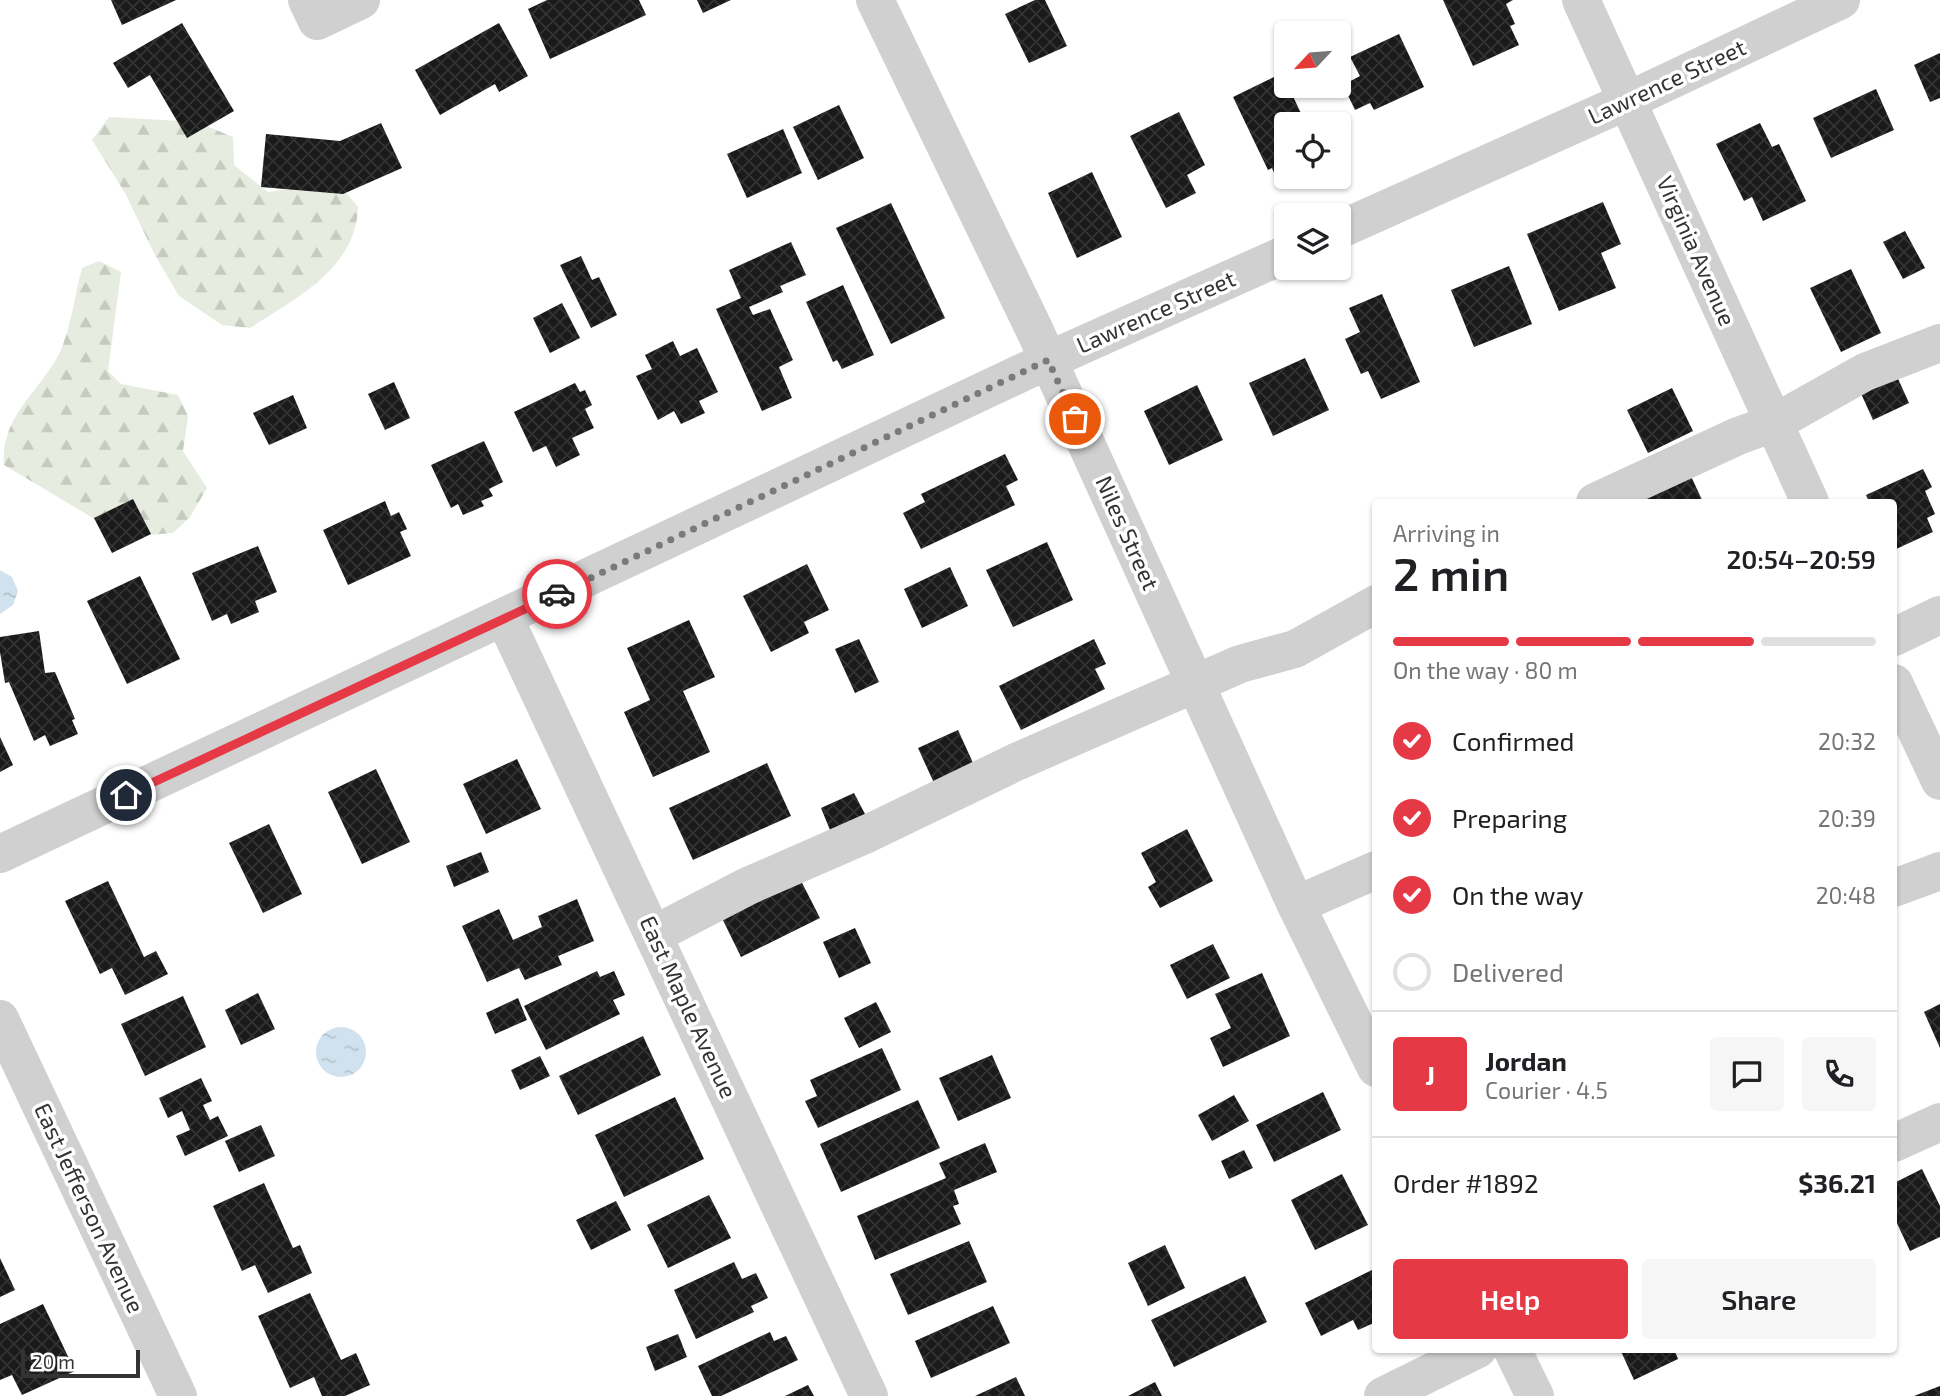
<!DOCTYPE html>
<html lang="en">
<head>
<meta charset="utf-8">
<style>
	body { margin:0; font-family:"Exo 2",sans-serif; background:#f6f6f6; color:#202124; height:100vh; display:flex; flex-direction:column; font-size:26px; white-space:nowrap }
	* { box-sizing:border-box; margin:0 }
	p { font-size:23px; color:#757577 }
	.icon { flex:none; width:38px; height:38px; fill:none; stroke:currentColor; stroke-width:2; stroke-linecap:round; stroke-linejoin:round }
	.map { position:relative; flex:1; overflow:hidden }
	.panel { position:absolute; left:1372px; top:499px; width:525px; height:854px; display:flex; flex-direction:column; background:#fff; border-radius:7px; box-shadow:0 2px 5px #0004 }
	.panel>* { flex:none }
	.needle { width:46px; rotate:244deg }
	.tools { position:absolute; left:1274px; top:21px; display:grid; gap:14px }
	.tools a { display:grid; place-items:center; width:77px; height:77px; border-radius:7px; background:#fff; box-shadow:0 2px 5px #0004; font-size:35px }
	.scale { position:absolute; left:21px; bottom:18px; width:119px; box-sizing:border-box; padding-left:7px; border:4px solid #333; border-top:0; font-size:19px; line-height:24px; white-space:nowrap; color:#333; -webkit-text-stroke:5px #fff; paint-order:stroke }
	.pin { position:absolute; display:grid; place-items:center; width:60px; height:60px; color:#fff; margin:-30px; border:4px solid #fff; border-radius:50%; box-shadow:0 2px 7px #0007 }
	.courier { position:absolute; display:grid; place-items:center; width:70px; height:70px; margin:-35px; border:5px solid #e63946; border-radius:50%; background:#fff; color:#222; box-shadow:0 2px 9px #0007 }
	.head em { font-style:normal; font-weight:600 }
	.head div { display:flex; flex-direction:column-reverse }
	.head { display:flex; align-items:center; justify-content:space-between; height:119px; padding:0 21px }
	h1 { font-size:46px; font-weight:600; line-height:52px }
	.bar { display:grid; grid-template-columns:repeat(4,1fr); gap:10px 7px; align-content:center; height:84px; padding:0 21px }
	.bar i { height:9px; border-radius:5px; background:#e0e0e0 }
	.bar .active { background:#e63946 }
	.bar p { grid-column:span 4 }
	.line { display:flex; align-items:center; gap:18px; padding:0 21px; border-top:2px solid #e0e0e0 }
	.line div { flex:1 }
	.round { display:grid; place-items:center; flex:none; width:74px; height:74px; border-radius:7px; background:#f6f6f6 }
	ol { padding:0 21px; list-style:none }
	li { display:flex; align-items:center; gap:21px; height:77px }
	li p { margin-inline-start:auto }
	li .icon { padding:7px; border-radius:50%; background:#e63946; color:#fff; stroke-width:4 }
	li:last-child { color:#757577 }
	li i { width:38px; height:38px; border:4px solid #e0e0e0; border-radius:50% }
	.primary-button { display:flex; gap:14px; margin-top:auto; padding:14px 21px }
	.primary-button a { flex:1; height:80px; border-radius:7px; background:#e63946; color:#fff; font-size:28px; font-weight:600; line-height:80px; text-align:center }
	.primary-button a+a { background:#f6f6f6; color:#202124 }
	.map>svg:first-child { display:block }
	.forest { fill:url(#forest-firs) }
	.water { fill:url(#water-ripples) }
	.building { fill:url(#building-cross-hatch) }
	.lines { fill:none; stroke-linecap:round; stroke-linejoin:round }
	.minor { stroke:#d0d0d0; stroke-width:38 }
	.done { stroke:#7a7a7a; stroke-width:7; stroke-dasharray:0 12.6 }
	.route { stroke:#e63946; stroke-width:9 }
	.labels { text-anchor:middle; stroke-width:7; stroke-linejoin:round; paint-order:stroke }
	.street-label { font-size:23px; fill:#333; stroke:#fff }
</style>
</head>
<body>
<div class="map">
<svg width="1940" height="1396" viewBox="0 0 1940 1396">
	<defs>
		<pattern id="forest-firs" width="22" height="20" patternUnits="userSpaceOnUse" patternTransform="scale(1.75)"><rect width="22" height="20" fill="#e6ecdf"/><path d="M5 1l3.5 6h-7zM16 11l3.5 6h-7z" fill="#c6cbc0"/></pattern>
		<pattern id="water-ripples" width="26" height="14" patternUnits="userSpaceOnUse" patternTransform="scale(1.75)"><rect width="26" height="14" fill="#cfe2ee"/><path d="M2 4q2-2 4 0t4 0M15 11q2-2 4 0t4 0" fill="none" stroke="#b2c2cd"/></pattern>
		<pattern id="building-cross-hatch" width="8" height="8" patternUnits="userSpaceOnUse" patternTransform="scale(1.75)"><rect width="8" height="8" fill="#1a1a1a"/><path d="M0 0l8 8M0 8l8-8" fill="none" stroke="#333"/></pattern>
	</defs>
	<rect width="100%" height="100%" fill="#fff"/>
	<!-- forest -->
	<g class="forest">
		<path d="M109 117 197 122 233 137 234 165 268 192 337 182 358 207C356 269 296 298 250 328L222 325 179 296 156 257 125 193 92 140Z"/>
		<path d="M99 261 121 272 108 371 121 384 178 395 188 416 183 451 207 488 190 517 173 533 125 537 4 465C0 415 42 390 60 352 71 327 75 294 82 268Z"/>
	</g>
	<!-- water -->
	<g class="water">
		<path d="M0 570 12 577 18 591 13 605 0 614Z"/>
		<circle cx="341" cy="1052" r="25"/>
	</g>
	<!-- building -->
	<g class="building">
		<path d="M111 0H176L122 25Z"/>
		<path d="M547 0H639L646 15 550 59 528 9Z"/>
		<path d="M697 0H731L703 13Z"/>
		<path d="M1035 0H1045L1067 46 1029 63 1005 14Z"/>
		<path d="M1443 0H1513L1506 4 1515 24 1510 26 1519 45 1473 66Z"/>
		<path d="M182 23 234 111 187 138 150 75 128 88 113 63Z"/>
		<path d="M499 23 528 76 499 92 495 84 440 115 415 70Z"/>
		<path d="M1399 34 1424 87 1374 110 1370 103 1355 110 1343 85 1360 76 1350 57Z"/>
		<path d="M1940 53V98L1930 102 1914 65Z"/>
		<path d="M1282 73 1306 124H1286V178L1278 182 1272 168 1268 170 1233 97Z"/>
		<path d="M1876 89 1894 130 1831 158 1813 118Z"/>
		<path d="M839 105 864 158 818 180 793 127Z"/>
		<path d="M1179 112 1205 165 1187 175 1196 193 1166 208 1130 136Z"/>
		<path d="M381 123 402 168 343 194 261 187 266 134 340 141Z"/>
		<path d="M1760 123 1772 147 1779 144 1806 201 1763 221 1752 197 1744 201 1716 144Z"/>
		<path d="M783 129 802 173 747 198 727 154Z"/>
		<path d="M1092 172 1122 237 1077 258 1048 193Z"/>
		<path d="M1603 202 1621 244 1601 253 1616 288 1559 311 1527 234Z"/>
		<path d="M891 203 945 318 891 344 836 228Z"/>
		<path d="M1905 231 1925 268 1903 279 1883 242Z"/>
		<path d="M791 242 806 275 780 286 783 292 749 307 753 315 770 309 793 360 779 367 792 398 762 411 716 309 741 298 729 270Z"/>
		<path d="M581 256 592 280 599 277 617 315 591 328 560 265Z"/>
		<path d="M1509 266 1532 324 1474 347 1451 290Z"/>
		<path d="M1851 269 1881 333 1841 352 1810 288Z"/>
		<path d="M843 285 874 355 842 369 837 360 833 362 806 302Z"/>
		<path d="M1382 294 1420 382 1381 399 1368 371 1361 374 1345 339 1360 332 1349 308Z"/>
		<path d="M562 303 580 338 550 353 533 318Z"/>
		<path d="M673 341 680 356 697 348 718 392 699 401 705 413 681 424 674 411 658 420 636 376 652 369 645 355Z"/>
		<path d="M1305 358 1329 410 1273 436 1249 383Z"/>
		<path d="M1895 372 1909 403 1873 420 1859 389Z"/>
		<path d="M394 382 410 418 385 430 368 394Z"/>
		<path d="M575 383 580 392 585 390 592 405 585 409 594 428 572 438 580 455 556 467 546 446 533 452 514 412Z"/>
		<path d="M1197 385 1223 440 1169 465 1144 411Z"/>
		<path d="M1672 388 1693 431 1648 453 1627 410Z"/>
		<path d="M293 395 307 428 269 445 253 413Z"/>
		<path d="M484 441 503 482 489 489 493 496 481 501 484 506 463 515 458 504 451 508 431 465Z"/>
		<path d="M1005 454 1018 480 1006 486 1015 505 921 549 903 513 925 502 921 494Z"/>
		<path d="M1923 469 1932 487 1925 491 1935 514 1927 518 1933 532 1894 550V502H1869L1866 495Z"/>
		<path d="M1689 472 1703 502H1644L1641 495Z"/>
		<path d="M133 499 151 534 112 553 94 518Z"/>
		<path d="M385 501 391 516 399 512 407 529 400 532 411 556 348 585 323 530Z"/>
		<path d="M1047 542 1073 600 1013 627 986 570Z"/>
		<path d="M258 546 277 592 255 601 259 612 231 624 227 614 212 621 192 573Z"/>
		<path d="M807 564 829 610 804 622 809 633 771 652 743 596Z"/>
		<path d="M950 567 968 606 922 628 904 589Z"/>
		<path d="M140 576 180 659 127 684 87 601Z"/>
		<path d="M689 620 715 677 683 691 710 752 653 777 624 712 650 700 627 648Z"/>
		<path d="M39 631 45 673 55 672 75 719 72 720 78 734 50 746 45 735 34 741 9 682 5 683 0 652V637Z"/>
		<path d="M859 639 879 682 855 693 835 649Z"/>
		<path d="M1094 639 1106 664 1095 669 1105 689 1021 730 999 686Z"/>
		<path d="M958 730 974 765 934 783 918 748Z"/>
		<path d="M0 737 13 765 0 772Z"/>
		<path d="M517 759 541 809 486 834 463 784Z"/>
		<path d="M767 763 791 816 693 860 669 808Z"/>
		<path d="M376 769 410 842 362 864 328 792Z"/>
		<path d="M854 793 865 814 830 830 821 808Z"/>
		<path d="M269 824 302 894 263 913 229 843Z"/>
		<path d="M1187 829 1213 881 1160 908 1148 887 1156 882 1141 853Z"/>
		<path d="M481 852 489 872 454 887 446 866Z"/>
		<path d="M797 873 820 918 741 957 719 912Z"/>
		<path d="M108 881 144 957 156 951 168 974 125 995 112 968 100 974 65 901Z"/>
		<path d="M577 899 594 941 558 956 562 965 525 980 519 968 487 982 462 926 499 909 513 940 542 927 538 916Z"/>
		<path d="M855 928 871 963 839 978 823 942Z"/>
		<path d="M1213 944 1230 978 1187 999 1170 965Z"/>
		<path d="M597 971 600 977 614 971 625 995 613 1000 620 1014 546 1050 524 1006Z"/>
		<path d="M1262 973 1290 1036 1223 1067 1210 1038 1231 1028 1215 994Z"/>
		<path d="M258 993 275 1029 241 1045 225 1010Z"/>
		<path d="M183 996 206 1047 145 1076 121 1024Z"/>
		<path d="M518 998 527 1020 495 1034 486 1013Z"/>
		<path d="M876 1002 891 1032 859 1048 844 1018Z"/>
		<path d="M1940 1004V1048L1924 1012Z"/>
		<path d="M643 1036 661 1075 578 1115 559 1076Z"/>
		<path d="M882 1048 901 1090 818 1128 805 1101 817 1096 810 1080Z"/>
		<path d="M992 1055 1011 1098 958 1121 939 1078Z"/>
		<path d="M540 1056 550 1076 520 1090 511 1070Z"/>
		<path d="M201 1078 212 1101 203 1105 210 1120 218 1116 228 1136 185 1156 176 1136 190 1130 182 1111 168 1118 159 1098Z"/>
		<path d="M1323 1092 1341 1130 1274 1162 1256 1125Z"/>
		<path d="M1234 1095 1249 1121 1212 1141 1198 1115Z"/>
		<path d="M675 1097 704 1159 624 1197 595 1135Z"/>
		<path d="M918 1100 940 1148 841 1192 820 1144Z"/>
		<path d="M261 1125 275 1156 239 1172 225 1141Z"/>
		<path d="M985 1143 997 1172 954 1190 959 1204 953 1206 961 1224 875 1260 857 1216 946 1178 939 1163Z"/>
		<path d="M1244 1150 1253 1168 1229 1179 1221 1161Z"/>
		<path d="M1922 1169 1940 1206V1237L1910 1251 1894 1217V1183Z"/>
		<path d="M1342 1174 1368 1225 1315 1250 1291 1200Z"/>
		<path d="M264 1183 293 1248 300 1245 312 1273 268 1293 255 1265 242 1271 213 1206Z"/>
		<path d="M709 1195 731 1238 668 1268 647 1225Z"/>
		<path d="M616 1201 631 1230 591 1250 576 1220Z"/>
		<path d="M969 1241 987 1282 908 1315 890 1274Z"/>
		<path d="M1165 1245 1185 1288 1148 1306 1128 1263Z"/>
		<path d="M0 1258 15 1290 0 1297Z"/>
		<path d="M734 1262 742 1279 756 1273 768 1298 751 1306 754 1312 696 1339 674 1290Z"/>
		<path d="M1376 1268V1322L1358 1330 1353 1320 1321 1336 1305 1303Z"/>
		<path d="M1245 1276 1267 1322 1174 1367 1151 1320Z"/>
		<path d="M310 1293 341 1360 356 1353 370 1385 345 1396H322L314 1377 290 1388 258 1316Z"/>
		<path d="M43 1304 75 1371 22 1395 12 1375 0 1380V1324Z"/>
		<path d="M993 1306 1010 1343 931 1378 915 1341Z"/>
		<path d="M770 1332 774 1341 786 1336 798 1360 721 1396H712L698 1366Z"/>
		<path d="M678 1334 687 1357 655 1371 646 1347Z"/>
		<path d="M1620 1349H1674L1678 1359 1634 1380Z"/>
		<path d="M1016 1377 1025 1396H975Z"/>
		<path d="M1155 1382 1162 1396H1128Z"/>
		<path d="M808 1385 814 1396H785Z"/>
		<path d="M1940 1386V1396H1914Z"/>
	</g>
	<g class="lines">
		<!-- minor -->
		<g class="minor">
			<path d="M307 0 317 21 361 0"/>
			<path d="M875 0 1035 331 1296 905 1376 1068"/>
			<path d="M1581 0 1810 502"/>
			<path d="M1339 230 1627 101 1841 0"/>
			<path d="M1595 502 1738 436 1774 423 1865 372 1940 343"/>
			<path d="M505 619 869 1396"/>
			<path d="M1894 637 1940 615"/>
			<path d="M1894 683 1940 781"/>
			<path d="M0 854 1049 360 1286 254"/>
			<path d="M1894 888 1940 871"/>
			<path d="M1296 905 1376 870"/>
			<path d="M655 934 748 886 869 833 1016 762 1240 664 1295 649 1376 604"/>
			<path d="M0 1019 178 1396"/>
			<path d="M1894 1143 1940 1122"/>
			<path d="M1512 1349 1535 1396"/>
			<path d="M1383 1396 1478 1349"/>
		</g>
	</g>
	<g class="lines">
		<!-- done -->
		<path class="done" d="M557 594 1048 360 1075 419"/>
		<!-- route -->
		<path class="route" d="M126 795 557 594"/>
	</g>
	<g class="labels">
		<!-- street labels -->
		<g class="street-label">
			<text transform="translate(1667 82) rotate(-25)" y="8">Lawrence Street</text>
			<text transform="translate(1696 251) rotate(66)" y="8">Virginia Avenue</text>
			<text transform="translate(1156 312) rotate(-24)" y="8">Lawrence Street</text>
			<text transform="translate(1127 533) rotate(66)" y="8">Niles Street</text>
			<text transform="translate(688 1007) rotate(65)" y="8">East Maple Avenue</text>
			<text transform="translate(89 1208) rotate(65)" y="8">East Jefferson Avenue</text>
		</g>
	</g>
</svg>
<div class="tools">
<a><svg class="needle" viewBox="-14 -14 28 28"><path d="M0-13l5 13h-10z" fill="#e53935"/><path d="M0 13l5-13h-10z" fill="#757577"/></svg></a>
<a><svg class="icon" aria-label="locate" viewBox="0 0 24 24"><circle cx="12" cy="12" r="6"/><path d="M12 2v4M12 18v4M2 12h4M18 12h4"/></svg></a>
<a><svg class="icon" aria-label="layers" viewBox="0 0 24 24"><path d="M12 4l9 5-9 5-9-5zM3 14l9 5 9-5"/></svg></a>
</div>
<div class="scale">20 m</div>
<div class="pin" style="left:1075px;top:419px;background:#ea580c"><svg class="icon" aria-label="bag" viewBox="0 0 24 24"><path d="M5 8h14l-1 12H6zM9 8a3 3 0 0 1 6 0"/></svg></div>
<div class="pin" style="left:126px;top:795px;background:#1f2937"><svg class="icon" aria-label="home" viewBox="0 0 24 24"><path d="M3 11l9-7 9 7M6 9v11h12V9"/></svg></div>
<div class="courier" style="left:557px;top:594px"><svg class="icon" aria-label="car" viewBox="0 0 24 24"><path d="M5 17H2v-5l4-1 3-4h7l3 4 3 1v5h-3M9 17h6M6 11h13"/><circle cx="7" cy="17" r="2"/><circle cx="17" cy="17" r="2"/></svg></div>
<section class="panel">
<div class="head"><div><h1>2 min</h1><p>Arriving in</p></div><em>20:54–20:59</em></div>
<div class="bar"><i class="active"></i><i class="active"></i><i class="active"></i><i></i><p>On the way · 80 m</p></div>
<ol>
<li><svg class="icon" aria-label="check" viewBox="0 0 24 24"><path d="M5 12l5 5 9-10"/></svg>Confirmed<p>20:32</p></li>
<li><svg class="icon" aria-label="check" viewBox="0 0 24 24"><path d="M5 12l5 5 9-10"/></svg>Preparing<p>20:39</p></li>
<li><svg class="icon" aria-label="check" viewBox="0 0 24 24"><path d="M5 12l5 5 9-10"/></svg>On the way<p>20:48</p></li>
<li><i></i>Delivered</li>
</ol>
<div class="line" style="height:126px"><b class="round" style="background:#e63946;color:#fff">J</b><div><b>Jordan</b><p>Courier · 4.5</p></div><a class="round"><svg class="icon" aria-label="chat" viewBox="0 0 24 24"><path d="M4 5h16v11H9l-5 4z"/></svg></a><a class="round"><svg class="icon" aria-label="phone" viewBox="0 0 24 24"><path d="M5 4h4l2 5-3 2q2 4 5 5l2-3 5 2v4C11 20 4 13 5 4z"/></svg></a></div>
<div class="line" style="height:91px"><div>Order #1892</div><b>$36.21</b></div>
<div class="primary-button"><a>Help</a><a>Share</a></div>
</section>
</div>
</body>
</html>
